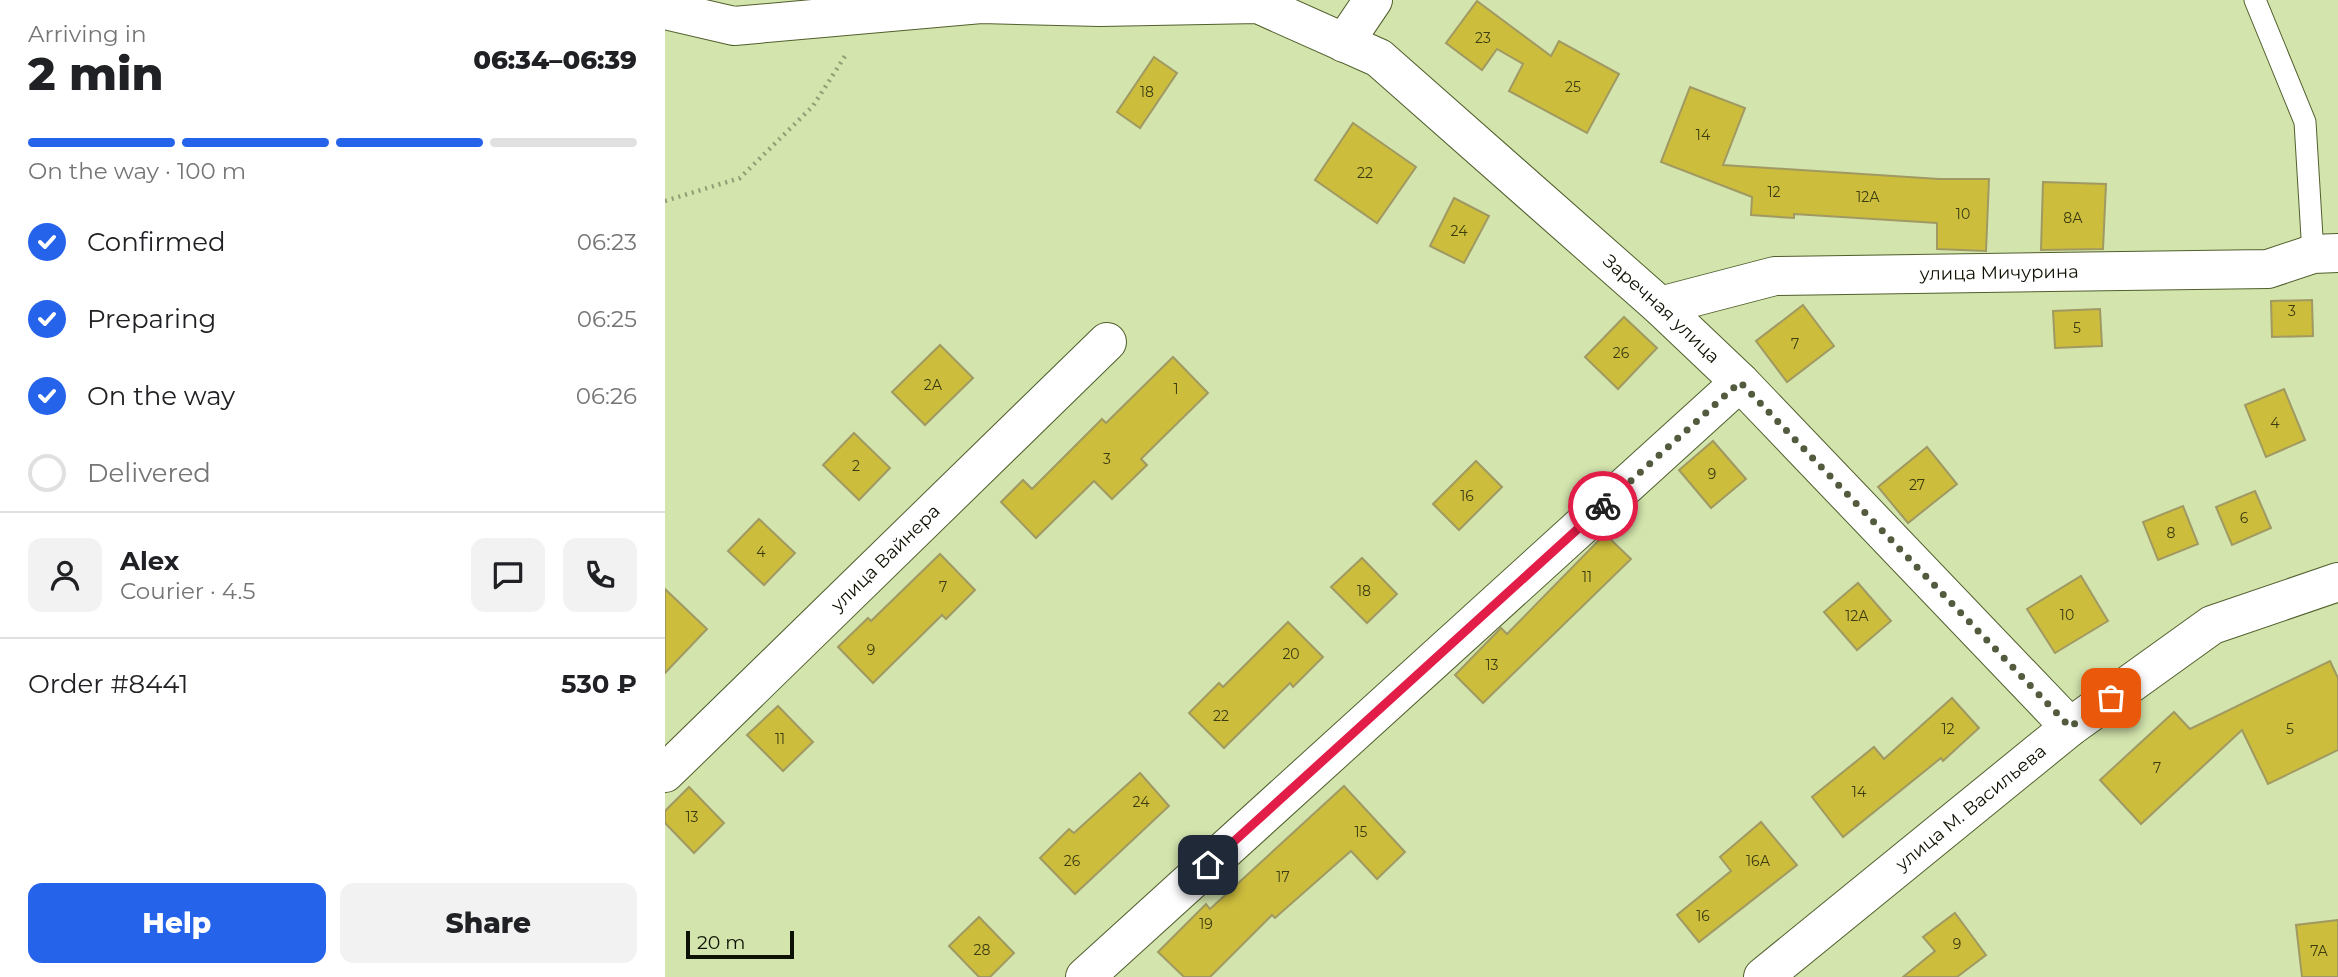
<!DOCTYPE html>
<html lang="en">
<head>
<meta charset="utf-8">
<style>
	body { margin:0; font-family:Montserrat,sans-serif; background:#f2f2f2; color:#202124; height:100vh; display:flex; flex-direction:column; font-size:26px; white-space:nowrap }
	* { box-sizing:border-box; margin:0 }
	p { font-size:23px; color:#757577 }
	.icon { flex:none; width:38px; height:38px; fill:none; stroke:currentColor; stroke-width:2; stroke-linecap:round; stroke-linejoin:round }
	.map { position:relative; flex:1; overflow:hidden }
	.drawer { display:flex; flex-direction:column; background:#fff; width:665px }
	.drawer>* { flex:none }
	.scale { position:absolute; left:21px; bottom:18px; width:108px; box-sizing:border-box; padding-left:7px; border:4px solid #0c1101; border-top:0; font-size:19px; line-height:24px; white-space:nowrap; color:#0c1101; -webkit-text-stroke:5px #d3e4ad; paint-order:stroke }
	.pin { position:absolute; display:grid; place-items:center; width:60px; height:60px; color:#fff; margin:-30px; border-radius:14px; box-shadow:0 4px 10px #0006 }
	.courier { position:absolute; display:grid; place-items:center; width:70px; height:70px; margin:-35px; border:5px solid #e11d48; border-radius:50%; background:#fff; color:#222; box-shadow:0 2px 9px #0007 }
	.head em { font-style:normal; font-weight:800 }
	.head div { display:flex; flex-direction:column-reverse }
	.head { display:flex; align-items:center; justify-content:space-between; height:119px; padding:0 28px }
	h1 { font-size:46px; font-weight:800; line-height:52px }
	.bar { display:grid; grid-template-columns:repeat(4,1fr); gap:10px 7px; align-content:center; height:84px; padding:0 28px }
	.bar i { height:9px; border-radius:5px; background:#e0e0e0 }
	.bar .current { background:#2563eb }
	.bar p { grid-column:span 4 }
	.line { display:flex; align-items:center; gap:18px; padding:0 28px; border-top:2px solid #e0e0e0 }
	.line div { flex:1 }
	.round { display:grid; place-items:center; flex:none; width:74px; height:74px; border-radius:14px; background:#f2f2f2 }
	ol { padding:0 28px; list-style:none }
	li { display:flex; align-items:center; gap:21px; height:77px }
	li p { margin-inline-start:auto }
	li .icon { padding:7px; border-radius:50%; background:#2563eb; color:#fff; stroke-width:4 }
	li:last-child { color:#757577 }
	li i { width:38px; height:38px; border:4px solid #e0e0e0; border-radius:50% }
	.action { display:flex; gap:14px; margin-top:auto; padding:14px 28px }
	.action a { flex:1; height:80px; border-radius:14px; background:#2563eb; color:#fff; font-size:28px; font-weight:800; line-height:80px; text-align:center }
	.action a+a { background:#f2f2f2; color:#202124 }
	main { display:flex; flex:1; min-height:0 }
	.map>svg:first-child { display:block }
	.building { fill:#ccbd3d; stroke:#a09962; stroke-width:2 }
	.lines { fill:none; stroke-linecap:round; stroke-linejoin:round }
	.service-casing { stroke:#515f2d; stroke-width:23 }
	.minor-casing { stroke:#515f2d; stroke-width:40 }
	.tertiary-casing { stroke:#515f2d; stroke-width:40 }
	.path { stroke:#919e74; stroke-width:4.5; stroke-dasharray:2 5; stroke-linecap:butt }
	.service { stroke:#fff; stroke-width:21 }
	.minor { stroke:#fff; stroke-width:38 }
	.tertiary { stroke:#fff; stroke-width:38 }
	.done { stroke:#525b3d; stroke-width:7; stroke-dasharray:0 12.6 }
	.route { stroke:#e11d48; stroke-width:9 }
	.labels { text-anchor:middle; stroke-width:7; stroke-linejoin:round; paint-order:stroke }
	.number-label { font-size:14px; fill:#3c3c10 }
	.street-label { font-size:18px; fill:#0c1101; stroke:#d3e4ad }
</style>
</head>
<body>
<main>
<section class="drawer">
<div class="head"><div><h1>2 min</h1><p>Arriving in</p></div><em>06:34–06:39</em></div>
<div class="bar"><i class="current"></i><i class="current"></i><i class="current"></i><i></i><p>On the way · 100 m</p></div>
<ol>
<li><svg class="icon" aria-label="check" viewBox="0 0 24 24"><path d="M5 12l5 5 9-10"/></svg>Confirmed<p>06:23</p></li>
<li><svg class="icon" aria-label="check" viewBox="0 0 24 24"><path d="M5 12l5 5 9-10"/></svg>Preparing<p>06:25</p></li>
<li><svg class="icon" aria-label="check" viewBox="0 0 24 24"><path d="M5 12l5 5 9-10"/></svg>On the way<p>06:26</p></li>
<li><i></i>Delivered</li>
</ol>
<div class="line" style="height:126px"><a class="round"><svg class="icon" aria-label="person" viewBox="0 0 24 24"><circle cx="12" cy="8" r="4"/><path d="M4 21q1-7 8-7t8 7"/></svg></a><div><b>Alex</b><p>Courier · 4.5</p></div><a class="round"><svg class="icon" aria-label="chat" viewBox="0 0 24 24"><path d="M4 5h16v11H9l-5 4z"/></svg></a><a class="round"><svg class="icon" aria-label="phone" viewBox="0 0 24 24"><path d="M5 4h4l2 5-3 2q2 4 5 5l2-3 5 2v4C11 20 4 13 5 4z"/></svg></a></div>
<div class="line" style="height:91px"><div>Order #8441</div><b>530 ₽</b></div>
<div class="action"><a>Help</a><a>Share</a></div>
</section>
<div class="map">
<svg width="1673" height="977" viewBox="0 0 1673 977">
	<rect width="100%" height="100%" fill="#d3e4ad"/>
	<!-- building -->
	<g class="building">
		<path d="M812 1 886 56 894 41 954 74 922 133 844 91 858 64 832 49 817 70 781 43Z"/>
		<path d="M489 57 512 73 475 128 452 112Z"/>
		<path d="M1025 87 1080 108 1058 165 1274 179H1324L1321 251 1272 249V223L1129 214V218L1086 215 1087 197 996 162Z"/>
		<path d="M688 123 751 167 712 223 650 180Z"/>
		<path d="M1378 182 1441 184 1438 249 1376 250Z"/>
		<path d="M789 198 824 216 799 263 765 246Z"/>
		<path d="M1647 300 1648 336 1607 337 1606 301Z"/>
		<path d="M1138 305 1169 346 1122 382 1091 341Z"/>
		<path d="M1435 309 1437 346 1390 348 1388 311Z"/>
		<path d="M959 317 992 348 953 389 920 357Z"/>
		<path d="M275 345 308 378 260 425 227 392Z"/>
		<path d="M508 357 543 393 476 459 482 465 447 499 429 481 371 538 336 502 358 480 367 489 437 419 441 423Z"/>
		<path d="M1619 389 1640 440 1601 457 1580 405Z"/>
		<path d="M189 433 225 468 194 500 158 465Z"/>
		<path d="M1048 441 1081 479 1046 508 1014 470Z"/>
		<path d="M1262 447 1292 484 1243 523 1213 487Z"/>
		<path d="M811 461 837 487 794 530 768 504Z"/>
		<path d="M1590 491 1606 528 1567 545 1551 507Z"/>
		<path d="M1518 506 1533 544 1493 560 1478 522Z"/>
		<path d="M94 519 130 553 99 585 63 551Z"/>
		<path d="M940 534 966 559 818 703 790 675 836 628 842 634Z"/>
		<path d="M275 554 310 590 281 619 277 615 208 683 173 647 203 618 206 621Z"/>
		<path d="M697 558 732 594 702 623 666 587Z"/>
		<path d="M1416 576 1443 621 1390 653 1362 609Z"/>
		<path d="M1193 583 1226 621 1192 650 1159 612Z"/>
		<path d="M0 589 42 629 0 673Z"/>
		<path d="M623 622 658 657 628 687 625 683 559 748 524 713 554 683 558 687Z"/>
		<path d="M1665 661 1673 678V750L1603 784 1577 730 1476 824 1435 780 1509 712 1525 729Z"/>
		<path d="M1287 698 1314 728 1278 761 1276 758 1178 837 1147 797 1209 747 1219 759Z"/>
		<path d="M113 706 148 742 118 771 82 735Z"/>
		<path d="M475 773 504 806 410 894 375 858 404 829 409 833Z"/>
		<path d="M679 786 740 852 712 879 686 851 610 918 607 915 545 977H519L493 952 541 904 545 909Z"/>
		<path d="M24 787 59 823 29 853 0 823V811Z"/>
		<path d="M1096 822 1132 865 1034 942 1012 915 1066 871 1055 857Z"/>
		<path d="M1290 913 1321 955 1292 977H1238L1270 951 1258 937Z"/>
		<path d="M314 917 349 953 325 977H314L284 946Z"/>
		<path d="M1673 920V977H1637L1631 925Z"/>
	</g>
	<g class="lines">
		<defs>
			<path id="service" d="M1590 0 1640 122 1648 254"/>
			<g id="minor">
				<path id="s1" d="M0 10 69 26 316 4 435 7 593 4 714 58 995 306 1075 382 1405 727"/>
				<path d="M679 43 708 0"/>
				<path id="s2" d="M995 306 1110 276 1603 269 1648 254 1673 253"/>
				<path id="s3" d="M0 773 442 342"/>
				<path d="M420 977 1075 382"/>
			</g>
			<g id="tertiary">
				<path id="s4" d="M1098 977 1405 727 1547 625 1673 582"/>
			</g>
		</defs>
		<!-- service casing -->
		<use href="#service" class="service-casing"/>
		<!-- minor casing -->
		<use href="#minor" class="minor-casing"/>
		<!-- tertiary casing -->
		<use href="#tertiary" class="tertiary-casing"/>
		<!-- path -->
		<path class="path" d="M0 201 75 178 148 106 182 53"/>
		<!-- service -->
		<use href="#service" class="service"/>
		<!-- minor -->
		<use href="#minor" class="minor"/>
		<!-- tertiary -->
		<use href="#tertiary" class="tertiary"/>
	</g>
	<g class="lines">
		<!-- done -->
		<path class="done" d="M938 506 1075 382 1405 727 1446 698"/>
		<!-- route -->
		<path class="route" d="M543 865 938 506"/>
	</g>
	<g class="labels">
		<!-- number labels -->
		<g class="number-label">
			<text x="818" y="43">23</text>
			<text x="908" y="92">25</text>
			<text x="482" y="97">18</text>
			<text x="1038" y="140">14</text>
			<text x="700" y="178">22</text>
			<text x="1109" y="197">12</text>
			<text x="1203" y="202">12А</text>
			<text x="1298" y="219">10</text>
			<text x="1408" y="223">8А</text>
			<text x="794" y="236">24</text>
			<text x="1627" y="316">3</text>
			<text x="1412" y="333">5</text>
			<text x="1130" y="349">7</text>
			<text x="956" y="358">26</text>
			<text x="268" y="390">2А</text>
			<text x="511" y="394">1</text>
			<text x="1610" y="428">4</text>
			<text x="442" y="464">3</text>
			<text x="191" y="471">2</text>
			<text x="1047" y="479">9</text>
			<text x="1252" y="490">27</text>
			<text x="802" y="501">16</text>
			<text x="1579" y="523">6</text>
			<text x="1506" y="538">8</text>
			<text x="96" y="557">4</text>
			<text x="922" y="582">11</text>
			<text x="278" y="592">7</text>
			<text x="699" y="596">18</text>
			<text x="1402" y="620">10</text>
			<text x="1192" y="621">12А</text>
			<text x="206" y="655">9</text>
			<text x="626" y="659">20</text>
			<text x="827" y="670">13</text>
			<text x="556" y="721">22</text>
			<text x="1283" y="734">12</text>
			<text x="1625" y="734">5</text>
			<text x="115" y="744">11</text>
			<text x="1492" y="773">7</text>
			<text x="1194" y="797">14</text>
			<text x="476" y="807">24</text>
			<text x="27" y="822">13</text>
			<text x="696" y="837">15</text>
			<text x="407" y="866">26</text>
			<text x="1093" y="866">16А</text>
			<text x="618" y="882">17</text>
			<text x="1038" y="921">16</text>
			<text x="541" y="929">19</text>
			<text x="1292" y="949">9</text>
			<text x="317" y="955">28</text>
			<text x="1654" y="956">7А</text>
		</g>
		<!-- street labels -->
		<g class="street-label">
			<text dy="6" stroke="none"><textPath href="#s2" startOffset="343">улица Мичурина</textPath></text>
			<text dy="6" stroke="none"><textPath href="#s1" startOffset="1106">Заречная улица</textPath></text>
			<text dy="6" stroke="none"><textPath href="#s3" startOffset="308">улица Вайнера</textPath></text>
			<text dy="6" stroke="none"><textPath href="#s4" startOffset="268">улица М. Васильева</textPath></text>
		</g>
	</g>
</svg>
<div class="scale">20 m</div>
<div class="pin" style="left:1446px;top:698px;background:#ea580c"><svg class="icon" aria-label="bag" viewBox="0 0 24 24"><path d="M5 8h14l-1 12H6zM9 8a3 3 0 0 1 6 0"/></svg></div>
<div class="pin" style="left:543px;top:865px;background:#1f2937"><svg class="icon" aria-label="home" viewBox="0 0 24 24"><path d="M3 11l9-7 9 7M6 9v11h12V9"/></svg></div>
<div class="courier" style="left:938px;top:506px"><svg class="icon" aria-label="bike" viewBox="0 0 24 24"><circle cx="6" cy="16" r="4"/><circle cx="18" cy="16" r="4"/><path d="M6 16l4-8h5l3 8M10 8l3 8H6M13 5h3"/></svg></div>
</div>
</main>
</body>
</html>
